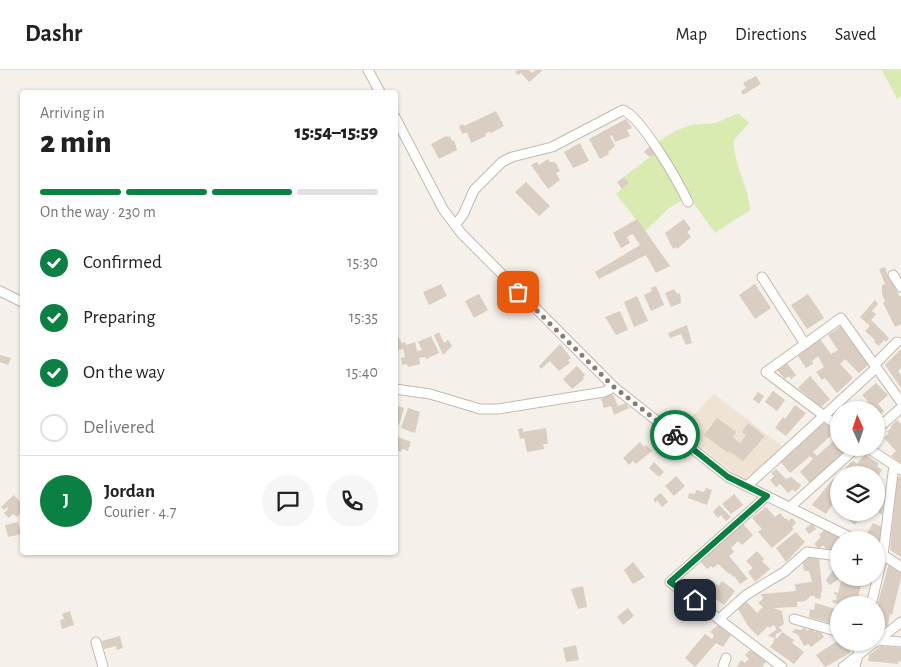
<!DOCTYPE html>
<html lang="en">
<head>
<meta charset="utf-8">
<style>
	body { margin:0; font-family:"Alegreya Sans",sans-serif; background:#f6f6f6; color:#222; height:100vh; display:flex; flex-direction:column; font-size:19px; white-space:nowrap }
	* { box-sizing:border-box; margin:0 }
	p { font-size:16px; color:#767676 }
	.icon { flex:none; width:28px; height:28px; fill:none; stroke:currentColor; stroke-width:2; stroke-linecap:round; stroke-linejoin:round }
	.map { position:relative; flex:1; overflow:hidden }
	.sheet { position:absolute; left:20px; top:20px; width:378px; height:465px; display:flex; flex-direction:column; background:#fff; border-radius:5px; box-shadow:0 1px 4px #0004 }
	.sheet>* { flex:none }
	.needle { width:32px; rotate:357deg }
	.buttons { position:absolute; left:830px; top:331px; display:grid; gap:10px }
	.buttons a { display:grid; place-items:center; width:55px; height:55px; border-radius:50%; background:#fff; box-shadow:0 1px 4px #0004; font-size:25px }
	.pin { position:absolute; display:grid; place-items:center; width:42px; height:42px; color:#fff; margin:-21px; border-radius:10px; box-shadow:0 2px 8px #0006 }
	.courier { position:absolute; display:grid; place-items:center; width:50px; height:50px; margin:-25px; border:4px solid #0b8043; border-radius:50%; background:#fff; color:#222; box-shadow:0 1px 6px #0007 }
	.head em { font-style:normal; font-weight:800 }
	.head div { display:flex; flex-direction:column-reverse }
	.head { display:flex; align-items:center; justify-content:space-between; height:85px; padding:0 20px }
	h1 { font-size:32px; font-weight:800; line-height:38px }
	.bar { display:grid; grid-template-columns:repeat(4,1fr); gap:8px 5px; align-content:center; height:60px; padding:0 20px }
	.bar i { height:6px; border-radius:4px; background:#e0e0e0 }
	.bar .selected { background:#0b8043 }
	.bar p { grid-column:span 4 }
	.line { display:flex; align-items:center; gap:12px; padding:0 20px; border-top:1px solid #e0e0e0 }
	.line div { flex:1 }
	.round { display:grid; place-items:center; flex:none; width:52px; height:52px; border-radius:26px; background:#f6f6f6 }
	ol { padding:0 20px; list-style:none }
	li { display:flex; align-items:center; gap:15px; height:55px }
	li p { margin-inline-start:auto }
	li .icon { padding:5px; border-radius:50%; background:#0b8043; color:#fff; stroke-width:4 }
	li:last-child { color:#767676 }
	li i { width:28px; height:28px; border:2px solid #e0e0e0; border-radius:50% }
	header { display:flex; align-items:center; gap:30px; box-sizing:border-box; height:70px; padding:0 25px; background:#fff; border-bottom:1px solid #e0e0e0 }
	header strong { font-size:24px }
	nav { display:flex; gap:28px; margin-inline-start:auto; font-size:18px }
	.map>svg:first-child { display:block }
	.education { fill:#efe3d3 }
	.green { fill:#d9ebb1 }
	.building { fill:#dacdc1 }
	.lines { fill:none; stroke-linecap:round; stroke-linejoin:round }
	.street-casing { stroke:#c4b9ae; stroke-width:11 }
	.street { stroke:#fff; stroke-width:9 }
	.done { stroke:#867e76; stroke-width:5; stroke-dasharray:0 9 }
	.route { stroke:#0b8043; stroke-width:6 }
</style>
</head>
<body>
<header>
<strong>Dashr</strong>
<nav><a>Map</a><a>Directions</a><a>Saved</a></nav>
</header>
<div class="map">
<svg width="901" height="597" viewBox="0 0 901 597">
	<rect width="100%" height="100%" fill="#f5f0ea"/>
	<!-- education -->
	<path class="education" d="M714 324 782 376 745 412 679 360Z"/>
	<!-- green -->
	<g class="green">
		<path d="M882 0H901V26L897 29Z"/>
		<path d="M738 43 749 53 734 70C733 95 749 116 750 140L715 163 689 127 670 137 645 161 616 124 628 114 624 107 659 80 655 74 675 61 691 55 716 53Z"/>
	</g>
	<!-- building -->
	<g class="building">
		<path d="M518 0H529L532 3 536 0H543L529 12 521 3 518 5 515 2Z"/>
		<path d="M756 6 761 14 743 25 741 21 746 18 743 13Z"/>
		<path d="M496 41 504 56 491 63 490 61 485 64 486 66 471 73 467 62 462 64 459 56 463 54 464 56Z"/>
		<path d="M626 49 632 58 627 60 630 66 615 72 612 65 610 66 615 76 608 82 609 84 600 89 589 69Z"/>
		<path d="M446 66 447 67 450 66 452 71 454 70 457 80 439 89 431 74Z"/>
		<path d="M580 73 589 91 573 98 564 82Z"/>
		<path d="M650 76 655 84 650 87 644 82Z"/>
		<path d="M548 89 550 92H555L560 101 556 103 560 110 548 119 531 95 537 92 539 95Z"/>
		<path d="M624 107 629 113 622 119 617 112Z"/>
		<path d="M526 112 550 136 539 146 515 122Z"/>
		<path d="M637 149 670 196 656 203 646 185 599 209 595 202 640 175 633 164 627 167 630 173 621 178 613 163Z"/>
		<path d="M684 149 691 159 687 162 691 167 677 179 676 177 673 179 665 163Z"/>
		<path d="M885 197 890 211H893L899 226H901V254L895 257 883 233 885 232 882 223V215L885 214 879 199Z"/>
		<path d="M441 214 447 226 429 235 423 222Z"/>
		<path d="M755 214 771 238 755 249 739 225Z"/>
		<path d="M656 216 664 235 651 241 644 225 652 221 651 218Z"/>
		<path d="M674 219 677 224 680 223 681 233 671 237 665 223Z"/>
		<path d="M479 224 488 240 474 248 465 231Z"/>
		<path d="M808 224 824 248 807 259 791 235Z"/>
		<path d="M637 226 648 251 634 257 624 232Z"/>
		<path d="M875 230 878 234 872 241 876 244 871 250 889 268 886 272 884 270 879 276 874 272 875 270 865 261 870 256 860 247Z"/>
		<path d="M620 241 628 260 616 265 605 247Z"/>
		<path d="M687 255 692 273 686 275 681 264 670 268 668 263Z"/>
		<path d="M841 256 868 295 859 303 845 289 840 294 853 308 837 323 825 308 822 310 816 302 824 297 818 286 812 291 813 294 806 298 798 286 820 269 831 284 838 280 828 265Z"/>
		<path d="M439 262 444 273 448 270 452 276 443 285 434 265Z"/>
		<path d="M431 266 439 283 426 289 425 287 419 288 420 294 408 297 407 294 402 295 401 288 405 287 403 279 398 280 395 269 400 268 401 273 405 272 406 275 415 272 417 281 422 280 418 272Z"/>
		<path d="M560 274 571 288 568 290 570 293 559 301 550 291 541 299 539 296Z"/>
		<path d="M901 279V298L898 301 901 305V318L885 295Z"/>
		<path d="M0 285 11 288 8 295 0 292Z"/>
		<path d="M786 292 796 305 791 309 789 306 785 309 776 299Z"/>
		<path d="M577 296 585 305 583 307 584 309 572 319 563 309Z"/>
		<path d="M810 306 830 329 821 337 798 318Z"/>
		<path d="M876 313 888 325 878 334 884 341 876 348V340H847L855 332 860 338 865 333 868 331 862 325Z"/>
		<path d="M773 321 785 330 777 341 765 332Z"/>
		<path d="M758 322 764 326 759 334 753 329Z"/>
		<path d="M613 324 618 336 626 333 629 338 614 345 611 336 604 338 601 329Z"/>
		<path d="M395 335 404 338 399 355 395 354Z"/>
		<path d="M795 335 806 343 786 366 775 358 783 347 785 349Z"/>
		<path d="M408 338 420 342 415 363 401 358Z"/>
		<path d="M717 348 736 362 733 367 740 373 746 365 742 362 748 353 765 366 743 391 729 381 728 383 704 365Z"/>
		<path d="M897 350 901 354V393L891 386 896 381 884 368 889 363 887 362 891 358 890 357Z"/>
		<path d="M825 352 836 361 813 382 817 386 839 366V378H849L810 413 800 402 813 389 810 386 790 403 780 391Z"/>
		<path d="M523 358V362L546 358 548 374H543L544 379 527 382 524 368 520 369 518 359Z"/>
		<path d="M398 367 411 372 408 381 402 379 401 382 395 380Z"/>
		<path d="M640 372 644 377 646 375 652 381 636 394 633 391 629 395 623 388Z"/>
		<path d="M865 384 878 393V397L882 400 876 409V405L873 404H840L851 392 854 391 857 394Z"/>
		<path d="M654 392 664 402 659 407 649 398Z"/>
		<path d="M776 399 786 409 791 407 801 415 800 417 795 422 793 419 788 423 780 414 776 417 770 410 774 406 771 403Z"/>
		<path d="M676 406 685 416 674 426 665 416Z"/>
		<path d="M900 406 901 407V487L890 480 897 409Z"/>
		<path d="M833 409 839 413V430L837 433 835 431 826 444 812 435Z"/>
		<path d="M706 418 712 420 707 435 688 428 689 423 695 424 696 420 704 422Z"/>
		<path d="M881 422 884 423 882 445 876 441V435Z"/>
		<path d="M661 423 668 432 662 437 657 430 656 433 653 429Z"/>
		<path d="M734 424 743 435 731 444 722 434Z"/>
		<path d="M14 425 22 434V441L17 447 13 444 9 448 4 443 8 439 7 437 4 440 1 437Z"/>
		<path d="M719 435 731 447 726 451 721 445 718 448 713 442Z"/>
		<path d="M766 437 775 447 780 443 785 449 786 448 789 451 792 448 796 453 792 457 794 459 772 478 758 462 762 459 752 448Z"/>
		<path d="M841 442H863L855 455 840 444Z"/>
		<path d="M18 452 21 464 8 467 5 455Z"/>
		<path d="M742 453 753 465 742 475 738 471 731 478 734 482 729 486 748 509 740 514 734 506 733 507 730 503 729 504 718 494 713 498 711 496 707 499 700 491Z"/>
		<path d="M812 453 816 459 809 464 805 459Z"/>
		<path d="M873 453 882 457 880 474 866 465Z"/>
		<path d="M826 458 842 470H839V482L828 481 823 475 819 479 814 474 821 467 819 465Z"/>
		<path d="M796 462 805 472 786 492 776 478Z"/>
		<path d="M757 481 764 489 762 491 770 499 755 512 748 502 753 498 746 491Z"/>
		<path d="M819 487 822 518 820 529 815 528V526H811L805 531 797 532V537L773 538 782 541 784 554 779 557 782 561 776 564 775 568 768 566 777 559 773 555 770 558 768 556 758 566 748 556 737 537 745 530 757 543 763 537 758 533 763 529 761 524 796 521 795 514 812 512 809 501H804L802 488Z"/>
		<path d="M633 492 645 507 633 514 624 500Z"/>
		<path d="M839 492 840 508 830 515 826 511 828 507Z"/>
		<path d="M889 493 901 501V508L892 545 890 544 888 556 883 555 880 562 876 561V540Z"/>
		<path d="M708 508 719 516 722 511 735 521 724 535 713 527 710 531 698 522Z"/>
		<path d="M841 511 861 515 856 535H841L832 532 833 530H836L837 525 834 524 835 522 838 523Z"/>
		<path d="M583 516 587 537 578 539 571 519Z"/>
		<path d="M815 533 839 540V549L835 548 833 554 809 547 810 539 814 540Z"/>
		<path d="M628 538 634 546 623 555 617 547Z"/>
		<path d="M70 541 74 555 62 559 60 550 64 549 62 544Z"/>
		<path d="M718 555 731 565 723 577 716 573 695 597 685 588 705 564 712 569 714 565 710 562Z"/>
		<path d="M804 557 807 561 811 558 815 562 817 560 821 562 824 567 811 577 808 574 804 576 798 565 792 562 795 559 801 560Z"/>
		<path d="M782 562 794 570 792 573 804 582 794 594 770 577 774 572 773 571 776 567 777 569Z"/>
		<path d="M120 566 123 578 117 580 116 576 104 579 102 571Z"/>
		<path d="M839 570V572L847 574 851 580 850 583 825 597 816 585Z"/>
		<path d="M576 575 579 590 566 592 563 578Z"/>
		<path d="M881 576 901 578V592L898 591V594L868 591 869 585Z"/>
		<path d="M750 580 766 591 762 597H737L741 590 745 593 749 589 745 585Z"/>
	</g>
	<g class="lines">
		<defs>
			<g id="street">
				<path d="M368 0 380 22"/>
				<path d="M395 47 443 139 461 163 614 317 728 407 856 470"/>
				<path d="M455 155 463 145 474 120 502 92 512 87 552 77 623 40C642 48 678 111 688 132"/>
				<path d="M893 205 901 217"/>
				<path d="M762 207 805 274"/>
				<path d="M0 221 22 232"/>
				<path d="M874 295 897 272"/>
				<path d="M395 319 430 324 480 339H498L604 322 614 317"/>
				<path d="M839 357 766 302 841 248 901 332"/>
				<path d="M876 360 901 338"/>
				<path d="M868 378 901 400"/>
				<path d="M747 416 876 298"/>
				<path d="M767 426 670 512 782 597"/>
				<path d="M790 437 856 378"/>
				<path d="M876 480 901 497"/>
				<path d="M871 535 883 485 894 395"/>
				<path d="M719 549 746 525 784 502 807 482 839 486"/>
				<path d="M794 549 839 562"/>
				<path d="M876 570 901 572"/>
				<path d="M96 572 103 597"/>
				<path d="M876 572 901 552"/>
				<path d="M723 597 726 588"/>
				<path d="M843 597 875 572"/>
				<path d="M855 597 861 572"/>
			</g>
		</defs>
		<!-- street casing -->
		<use href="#street" class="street-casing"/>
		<!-- street -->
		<use href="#street" class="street"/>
	</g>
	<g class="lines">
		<!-- done -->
		<path class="done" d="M518 222 614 317 675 365"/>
		<!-- route -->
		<path class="route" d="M675 365 728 407 767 426 670 512 695 530"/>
	</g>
</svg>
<div class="buttons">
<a><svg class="needle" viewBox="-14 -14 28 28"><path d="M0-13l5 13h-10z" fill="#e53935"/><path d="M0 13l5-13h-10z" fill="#767676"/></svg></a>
<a><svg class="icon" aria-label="layers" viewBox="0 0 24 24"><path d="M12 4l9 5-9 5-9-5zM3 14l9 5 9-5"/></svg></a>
<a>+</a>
<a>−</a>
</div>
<div class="pin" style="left:518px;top:222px;background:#ea580c"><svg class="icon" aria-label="bag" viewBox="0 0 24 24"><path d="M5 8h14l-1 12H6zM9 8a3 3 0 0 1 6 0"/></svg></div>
<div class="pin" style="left:695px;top:530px;background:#1f2937"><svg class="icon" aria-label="home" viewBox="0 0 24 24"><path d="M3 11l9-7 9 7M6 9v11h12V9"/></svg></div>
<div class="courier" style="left:675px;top:365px"><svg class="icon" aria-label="bike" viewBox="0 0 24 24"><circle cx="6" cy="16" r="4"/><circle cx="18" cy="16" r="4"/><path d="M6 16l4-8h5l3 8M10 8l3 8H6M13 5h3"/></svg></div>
<section class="sheet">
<div class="head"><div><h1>2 min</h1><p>Arriving in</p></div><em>15:54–15:59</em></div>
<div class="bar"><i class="selected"></i><i class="selected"></i><i class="selected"></i><i></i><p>On the way · 230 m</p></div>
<ol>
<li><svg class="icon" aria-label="check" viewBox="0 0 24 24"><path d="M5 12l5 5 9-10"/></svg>Confirmed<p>15:30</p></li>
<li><svg class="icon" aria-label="check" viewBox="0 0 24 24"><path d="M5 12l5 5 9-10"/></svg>Preparing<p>15:35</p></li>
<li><svg class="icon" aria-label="check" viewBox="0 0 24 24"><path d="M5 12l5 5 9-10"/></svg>On the way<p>15:40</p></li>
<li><i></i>Delivered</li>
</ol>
<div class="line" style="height:90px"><b class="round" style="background:#0b8043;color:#fff">J</b><div><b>Jordan</b><p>Courier · 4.7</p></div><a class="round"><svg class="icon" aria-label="chat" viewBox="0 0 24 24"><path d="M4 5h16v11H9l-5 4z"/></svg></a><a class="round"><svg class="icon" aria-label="phone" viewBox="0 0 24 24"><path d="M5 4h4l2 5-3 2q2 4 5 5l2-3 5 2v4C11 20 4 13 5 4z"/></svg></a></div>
</section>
</div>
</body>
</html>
